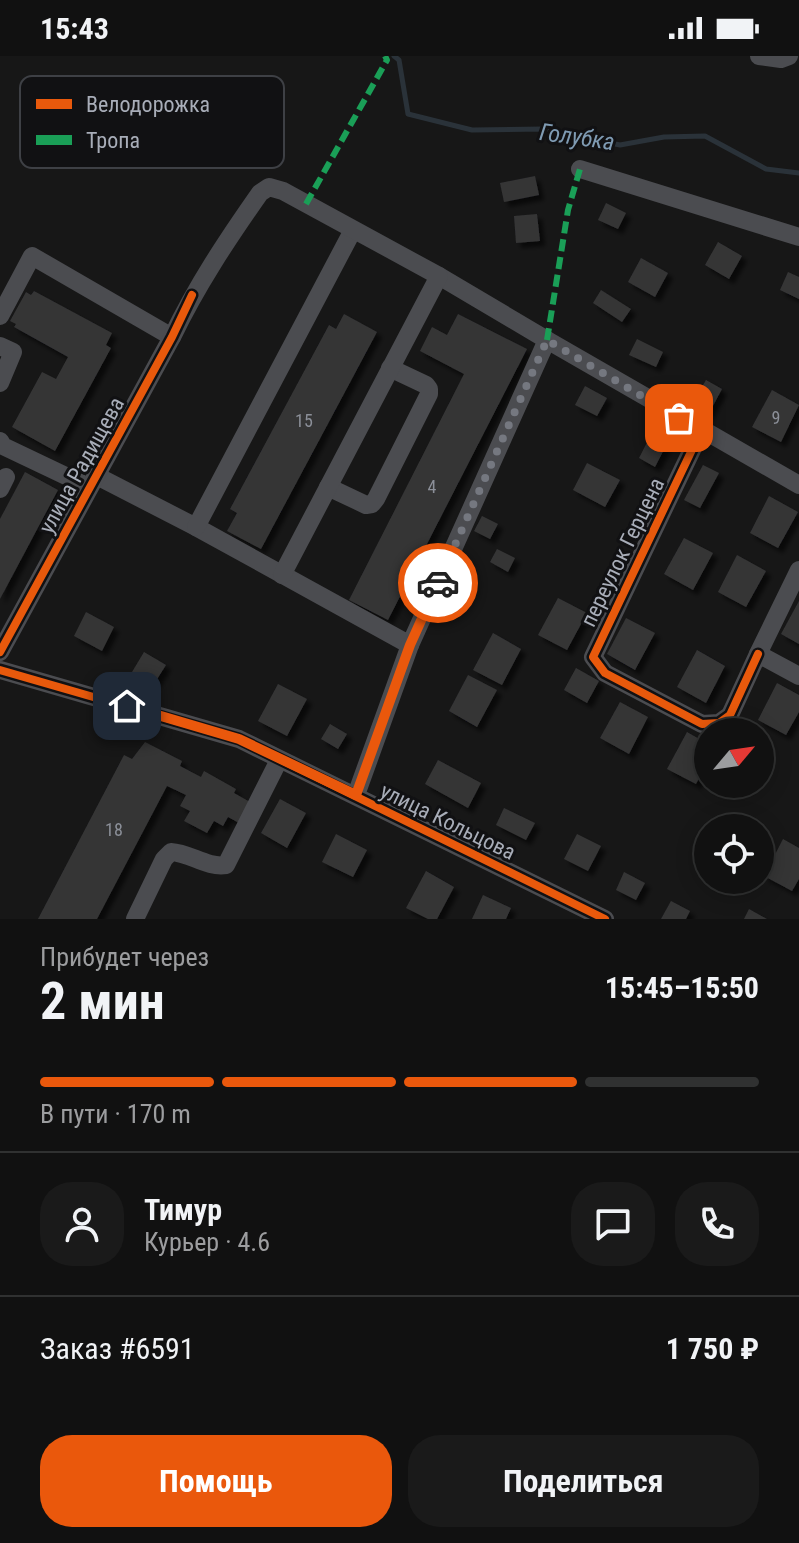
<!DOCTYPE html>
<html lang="ru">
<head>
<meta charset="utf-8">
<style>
	body { margin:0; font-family:"Roboto Condensed",sans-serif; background:#1a1a1a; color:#f1f3f6; height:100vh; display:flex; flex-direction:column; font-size:30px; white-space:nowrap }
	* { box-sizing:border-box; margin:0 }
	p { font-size:26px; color:#9c9d9f }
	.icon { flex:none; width:44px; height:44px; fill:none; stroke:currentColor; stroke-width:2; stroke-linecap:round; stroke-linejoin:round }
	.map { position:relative; height:863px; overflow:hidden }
	.sheet { display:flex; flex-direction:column; background:#111; flex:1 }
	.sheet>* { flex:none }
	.needle { width:52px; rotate:61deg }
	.controls { position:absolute; left:694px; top:662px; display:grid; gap:16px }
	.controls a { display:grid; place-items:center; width:80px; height:80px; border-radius:50%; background:#111; box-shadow:0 4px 20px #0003,0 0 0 2px #303131; font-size:40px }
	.pin { position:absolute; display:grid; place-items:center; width:68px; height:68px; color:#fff; margin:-34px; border-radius:16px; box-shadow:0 4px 12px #0006 }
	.courier { position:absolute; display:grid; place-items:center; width:80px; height:80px; margin:-40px; border:6px solid #ea580c; border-radius:50%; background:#fff; color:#222; box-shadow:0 2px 10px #0007 }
	.summary em { font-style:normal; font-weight:700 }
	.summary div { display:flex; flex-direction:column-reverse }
	.summary { display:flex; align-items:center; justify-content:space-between; height:136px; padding:0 40px }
	h1 { font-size:52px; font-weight:700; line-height:60px }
	.bar { display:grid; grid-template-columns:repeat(4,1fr); gap:12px 8px; align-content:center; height:96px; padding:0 40px }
	.bar i { height:10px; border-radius:6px; background:#303131 }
	.bar .current { background:#ea580c }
	.bar p { grid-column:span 4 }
	.line { display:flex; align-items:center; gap:20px; padding:0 40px; border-top:2px solid #303131 }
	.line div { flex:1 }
	.round { display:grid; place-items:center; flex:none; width:84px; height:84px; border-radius:32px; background:#1a1a1a }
	.action { display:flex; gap:16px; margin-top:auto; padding:16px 40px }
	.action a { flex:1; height:92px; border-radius:32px; background:#ea580c; color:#fff; font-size:32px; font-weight:700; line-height:92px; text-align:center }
	.action a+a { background:#1a1a1a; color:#f1f3f6 }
	.status { display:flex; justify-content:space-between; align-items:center; height:56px; padding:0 40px; background:#111; direction:ltr }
	.status svg { height:22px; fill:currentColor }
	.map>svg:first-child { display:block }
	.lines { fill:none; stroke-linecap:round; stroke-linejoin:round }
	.stream { stroke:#2a3239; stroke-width:5 }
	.building { fill:#353536; filter:url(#shadow) }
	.minor { stroke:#4b4c50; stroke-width:18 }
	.quiet { stroke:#1a9f57; stroke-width:6; stroke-dasharray:12 6; stroke-linecap:butt }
	.cycleway-casing { stroke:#111113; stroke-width:13 }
	.cycleway { stroke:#e8590c; stroke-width:8 }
	.done { stroke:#757880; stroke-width:8; stroke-dasharray:0 14.4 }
	.route { stroke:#ea580c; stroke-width:10 }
	.labels { text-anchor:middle; stroke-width:6; stroke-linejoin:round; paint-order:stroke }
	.number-label { font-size:18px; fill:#8b8f98 }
	.street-label { font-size:22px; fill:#a8adb8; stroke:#111113 }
	.water-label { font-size:24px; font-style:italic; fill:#7f9bb3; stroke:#111113 }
	.key { fill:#111113; stroke:#3e4045; stroke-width:2 }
	.key-label { font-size:22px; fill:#a8adb8 }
</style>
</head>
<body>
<div class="status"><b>15:43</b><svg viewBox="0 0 49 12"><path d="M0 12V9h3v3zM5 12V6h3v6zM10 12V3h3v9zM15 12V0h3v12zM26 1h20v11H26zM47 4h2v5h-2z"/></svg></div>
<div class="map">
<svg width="799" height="863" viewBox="0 0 799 863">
	<defs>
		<filter id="shadow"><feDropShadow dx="5" dy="5" stdDeviation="2" flood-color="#0009"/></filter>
	</defs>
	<rect width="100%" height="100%" fill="#171717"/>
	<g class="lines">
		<!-- stream -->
		<path class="stream" d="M394 0 399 4 408 58 472 74 543 73 620 89 664 81 705 80 766 113 799 117"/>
	</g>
	<!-- building -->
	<g class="building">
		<path d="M535 120 539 139 504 146 500 127Z"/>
		<path d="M606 147 626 157 618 173 598 164Z"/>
		<path d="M537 158 540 185 516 187 514 160Z"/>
		<path d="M718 186 742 200 729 223 705 209Z"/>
		<path d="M641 202 668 217 655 241 628 226Z"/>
		<path d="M788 216 799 221V243L780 234Z"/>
		<path d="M601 234 631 253 622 266 593 247Z"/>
		<path d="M34 235 112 277 106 289 111 292 55 395 12 371 42 316 56 323 68 301 14 271 16 268 10 265 26 236 31 239Z"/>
		<path d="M344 258 377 276 261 493 227 475 237 457 230 453 329 269 336 273Z"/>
		<path d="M458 258 527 293 388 564 349 544 464 318 420 295 432 271 447 279Z"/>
		<path d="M637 283 663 296 656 311 629 299Z"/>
		<path d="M706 324 722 333 708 359 691 350Z"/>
		<path d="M585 330 607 342 597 360 575 349Z"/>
		<path d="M772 334 799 349 781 386 752 371Z"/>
		<path d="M656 369 672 378 655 411 639 402Z"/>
		<path d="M587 407 620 424 605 451 573 434Z"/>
		<path d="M703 409 719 417 700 452 684 444Z"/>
		<path d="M25 416 58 434 0 543V463Z"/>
		<path d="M769 440 798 456 778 492 750 477Z"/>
		<path d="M482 460 498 468 490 483 474 475Z"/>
		<path d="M684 482 713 497 693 534 664 518Z"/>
		<path d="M497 493 515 502 508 516 490 506Z"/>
		<path d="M737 499 766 515 746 551 718 536Z"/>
		<path d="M558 542 587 557 567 594 538 579Z"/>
		<path d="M799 545V588L781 578Z"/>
		<path d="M86 556 114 571 102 595 74 580Z"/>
		<path d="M626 562 655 577 635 614 607 598Z"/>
		<path d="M493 577 521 593 502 629 473 614Z"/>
		<path d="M697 594 725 610 706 647 677 631Z"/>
		<path d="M144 596 166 609 154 628 132 616Z"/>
		<path d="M576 612 599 625 587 647 564 634Z"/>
		<path d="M468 619 497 634 477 671 449 655Z"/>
		<path d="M777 627 799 639V656L786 679 758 664Z"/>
		<path d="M278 628 307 643 287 680 258 665Z"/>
		<path d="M620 646 648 661 629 698 600 682Z"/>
		<path d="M330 668 347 678 338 693 321 683Z"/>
		<path d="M687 676 708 688V705L696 728 667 713Z"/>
		<path d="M145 686 182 705 180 710 201 721 204 715 236 733 234 737 250 746 239 767 228 761 223 770 214 765 207 777 184 765 190 755 180 750 186 739 167 730 97 863H38L124 699 132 703Z"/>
		<path d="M438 704 481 727 468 752 425 728Z"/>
		<path d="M280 743 306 757 287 792 261 777Z"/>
		<path d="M504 752 535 767 526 784 496 769Z"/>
		<path d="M336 778 367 794 353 821 322 806Z"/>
		<path d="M577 778 601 790 588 815 564 803Z"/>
		<path d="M783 783 799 792V823L792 835 764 820Z"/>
		<path d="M426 815 454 831 437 863H428L406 852Z"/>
		<path d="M624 816 645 827 636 844 616 834Z"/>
		<path d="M483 839 511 852 506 863H472Z"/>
		<path d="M671 845 690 855 686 863H661Z"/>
		<path d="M749 853 767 863H744Z"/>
	</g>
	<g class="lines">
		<!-- minor -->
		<g class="minor">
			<path d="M759 0 781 3 789 0"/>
			<path d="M580 113 799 181"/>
			<path d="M0 260 32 200 172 281"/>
			<path d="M547 284 799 429"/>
			<path d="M0 290 13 296 0 327"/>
			<path d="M701 375 593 601 605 617 702 668 719 667 730 659 758 598"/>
			<path d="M0 385 3 390 89 431"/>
			<path d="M95 419 196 471 410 589 547 284 439 220"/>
			<path d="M328 431 366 449 372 448 376 443 429 338V333L426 329 390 312"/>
			<path d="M0 433 6 421"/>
			<path d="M196 471 353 174"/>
			<path d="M799 514 758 598 799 620"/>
			<path d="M0 596 172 281C197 229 227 184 260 137L269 131 283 135 439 220 282 519"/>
			<path d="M0 614 239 683 605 863"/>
			<path d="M356 739 410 589"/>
			<path d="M135 863 164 803 171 796C190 797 207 812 226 809L279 704"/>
		</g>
		<!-- quiet -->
		<g class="quiet">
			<path d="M306 148 387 4 385 0"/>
			<path d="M547 284 568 154 580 113"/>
		</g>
		<defs>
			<g id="cycleway">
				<path d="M701 375 593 601 605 617 702 668 719 667 730 659 758 598"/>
				<path d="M0 596 172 281 192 239"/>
				<path d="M0 614 239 683 605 863"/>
			</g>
		</defs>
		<!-- cycleway casing -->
		<use href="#cycleway" class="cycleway-casing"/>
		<!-- cycleway -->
		<use href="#cycleway" class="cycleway"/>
	</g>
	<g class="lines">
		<!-- done -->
		<path class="done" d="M438 527 547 284 679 362"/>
		<!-- route -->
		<path class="route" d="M127 650 239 683 356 739 410 589 438 527"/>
	</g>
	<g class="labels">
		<!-- number labels -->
		<g class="number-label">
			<text x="776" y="368">9</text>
			<text x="304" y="371">15</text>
			<text x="432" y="437">4</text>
			<text x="114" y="780">18</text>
		</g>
		<!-- street labels -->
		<g class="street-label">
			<text transform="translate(81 409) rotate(-61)" y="8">улица Радищева</text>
			<text transform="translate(622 496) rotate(-64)" y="8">переулок Герцена</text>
			<text transform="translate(448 765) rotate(26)" y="8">улица Кольцова</text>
		</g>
		<!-- water labels -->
		<g class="water-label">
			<text transform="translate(577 81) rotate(8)" y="8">Голубка</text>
		</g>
	</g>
	<!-- legend -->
	<rect x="20" y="20" width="264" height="92" rx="12" class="key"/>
	<rect x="36" y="43" width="36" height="10" fill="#e8590c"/>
	<rect x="36" y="79" width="36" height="10" fill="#1a9f57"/>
	<g class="key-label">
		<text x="86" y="56">Велодорожка</text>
		<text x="86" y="92">Тропа</text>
	</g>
</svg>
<div class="controls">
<a><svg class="needle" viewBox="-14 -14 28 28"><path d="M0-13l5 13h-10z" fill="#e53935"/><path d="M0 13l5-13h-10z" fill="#9c9d9f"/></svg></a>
<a><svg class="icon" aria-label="locate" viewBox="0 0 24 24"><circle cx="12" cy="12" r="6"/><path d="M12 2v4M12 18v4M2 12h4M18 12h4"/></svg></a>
</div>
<div class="pin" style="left:679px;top:362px;background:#ea580c"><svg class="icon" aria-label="bag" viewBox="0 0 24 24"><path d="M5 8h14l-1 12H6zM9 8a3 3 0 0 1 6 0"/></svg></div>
<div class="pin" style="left:127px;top:650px;background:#1f2937"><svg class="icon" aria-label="home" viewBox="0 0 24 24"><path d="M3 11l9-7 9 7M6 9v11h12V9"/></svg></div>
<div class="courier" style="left:438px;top:527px"><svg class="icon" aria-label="car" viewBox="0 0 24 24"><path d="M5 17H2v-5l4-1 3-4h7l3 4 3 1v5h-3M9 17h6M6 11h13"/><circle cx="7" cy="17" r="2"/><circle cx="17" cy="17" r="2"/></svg></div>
</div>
<section class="sheet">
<div class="summary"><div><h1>2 мин</h1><p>Прибудет через</p></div><em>15:45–15:50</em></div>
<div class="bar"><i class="current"></i><i class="current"></i><i class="current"></i><i></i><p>В пути · 170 m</p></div>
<div class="line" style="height:144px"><a class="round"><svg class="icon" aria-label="person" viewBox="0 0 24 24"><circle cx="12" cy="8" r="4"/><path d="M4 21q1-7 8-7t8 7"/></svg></a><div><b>Тимур</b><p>Курьер · 4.6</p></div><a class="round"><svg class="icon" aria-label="chat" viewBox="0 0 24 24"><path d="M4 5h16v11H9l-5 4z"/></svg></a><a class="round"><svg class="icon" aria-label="phone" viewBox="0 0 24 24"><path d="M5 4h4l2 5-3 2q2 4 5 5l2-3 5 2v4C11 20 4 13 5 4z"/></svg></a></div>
<div class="line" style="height:104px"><div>Заказ #6591</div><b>1 750 ₽</b></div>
<div class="action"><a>Помощь</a><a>Поделиться</a></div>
</section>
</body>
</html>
